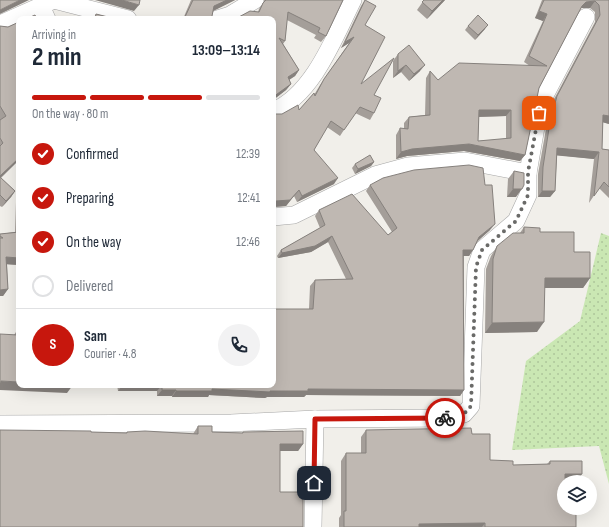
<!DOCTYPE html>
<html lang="en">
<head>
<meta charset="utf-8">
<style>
	body { margin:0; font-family:"Sofia Sans Condensed",sans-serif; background:#f2f2f3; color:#1f2937; height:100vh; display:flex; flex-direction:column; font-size:15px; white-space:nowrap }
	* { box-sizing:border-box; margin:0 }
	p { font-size:13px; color:#747a83 }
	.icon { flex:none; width:22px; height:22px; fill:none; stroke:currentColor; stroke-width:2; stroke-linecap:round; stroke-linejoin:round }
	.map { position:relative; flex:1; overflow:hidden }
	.details { position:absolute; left:16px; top:16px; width:260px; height:372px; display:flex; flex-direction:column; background:#fff; border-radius:8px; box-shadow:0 4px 16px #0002 }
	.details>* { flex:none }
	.controls { position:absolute; left:557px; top:475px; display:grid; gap:8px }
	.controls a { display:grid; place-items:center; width:40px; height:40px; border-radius:50%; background:#fff; box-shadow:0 4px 16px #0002; font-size:20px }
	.pin { position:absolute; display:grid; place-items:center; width:34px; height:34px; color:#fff; margin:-17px; border-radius:8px; box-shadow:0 2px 6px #0006 }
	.courier { position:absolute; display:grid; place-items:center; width:40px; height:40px; margin:-20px; border:3px solid #c7170d; border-radius:50%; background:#fff; color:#222; box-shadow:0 1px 5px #0007 }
	.head em { font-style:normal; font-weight:700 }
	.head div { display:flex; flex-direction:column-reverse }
	.head { display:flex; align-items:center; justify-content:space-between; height:68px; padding:0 16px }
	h1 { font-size:26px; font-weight:700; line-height:30px }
	.bar { display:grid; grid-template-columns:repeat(4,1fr); gap:6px 4px; align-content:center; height:48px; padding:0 16px }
	.bar i { height:5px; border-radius:3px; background:#e0e1e3 }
	.bar .on { background:#c7170d }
	.bar p { grid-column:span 4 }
	.line { display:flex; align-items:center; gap:10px; padding:0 16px; border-top:1px solid #e0e1e3 }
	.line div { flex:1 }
	.round { display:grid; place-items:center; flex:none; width:42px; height:42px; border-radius:21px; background:#f2f2f3 }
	ol { padding:0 16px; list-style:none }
	li { display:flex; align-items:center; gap:12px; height:44px }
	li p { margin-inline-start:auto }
	li .icon { padding:4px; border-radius:50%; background:#c7170d; color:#fff; stroke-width:4 }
	li:last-child { color:#747a83 }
	li i { width:22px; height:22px; border:2px solid #e0e1e3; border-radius:50% }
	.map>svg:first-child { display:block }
	.grass { fill:url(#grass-dots) }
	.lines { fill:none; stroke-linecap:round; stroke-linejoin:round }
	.minor-casing { stroke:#a6a6a6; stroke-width:18 }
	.minor { stroke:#fff; stroke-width:17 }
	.wall { fill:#a49e99; fill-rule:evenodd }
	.shaded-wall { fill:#86817d }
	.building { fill:#bfb8b2; stroke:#86817d; fill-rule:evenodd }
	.done { stroke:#6a6a68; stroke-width:4; stroke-dasharray:0 7.2 }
	.route { stroke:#c7170d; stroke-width:5 }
</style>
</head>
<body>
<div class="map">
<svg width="609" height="527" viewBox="0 0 609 527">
	<defs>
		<pattern id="grass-dots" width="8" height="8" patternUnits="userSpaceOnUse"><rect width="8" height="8" fill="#cae7b3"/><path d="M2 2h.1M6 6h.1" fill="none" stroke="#adc69a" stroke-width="1.8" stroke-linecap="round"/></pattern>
	</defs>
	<rect width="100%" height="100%" fill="#f1efea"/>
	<!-- grass -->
	<path class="grass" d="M601 233 609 236V484L599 446 512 450 526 361 580 321Z"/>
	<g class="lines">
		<defs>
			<g id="minor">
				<path d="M41 6 47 19"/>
				<path d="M217 19 230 15 255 0"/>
				<path d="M0 24 54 0 128 19"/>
				<path d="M273 111C313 95 335 36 353 0"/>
				<path d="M273 217 294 215 375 175 408 166 465 161 528 173"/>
				<path d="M0 424 231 423 315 419 451 418 464 414 471 406 476 267 482 250 516 221 528 195V173L536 127 543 99 586 17"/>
				<path d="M313 527 315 419"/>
			</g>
		</defs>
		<!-- minor casing -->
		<use href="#minor" class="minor-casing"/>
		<!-- minor -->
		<use href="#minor" class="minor"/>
	</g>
	<!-- wall -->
	<g class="wall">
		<path d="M191 0H235L213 11 212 16 215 19H183Z"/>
		<path d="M264 0H343L326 36 321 42 314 38 316 35 287 20 285 41 283 44 299 70 295 76 289 80 291 84 286 90 273 100V19L258 12 259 9 264 2Z"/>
		<path d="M365 0V25L361 84 374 95V113L370 120 355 113 340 136 327 127 314 150 334 184 297 202 294 196 286 206 273 207V114H282L299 110 314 95 320 85 349 43 341 48 361 6Z"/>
		<path d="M424 0H445L427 19 417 10Z"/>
		<path d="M542 0H609V124L603 122 602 149 609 150V198L599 188 589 203 594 159 557 155 555 191 550 197H538V174L546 129 552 103 595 22V12L590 8H581L580 10 539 88 525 155 520 161 464 151 407 156 396 159V135L400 128 404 129V123L409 117 425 115 426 78 430 71 438 80 530 66 524 62 543 21 535 18ZM506 116V139L478 141 479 117Z"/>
		<path d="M96 14 116 19H93Z"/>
		<path d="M19 22V160L1 178 15 191 11 197 2 207 0 206V26L8 27Z"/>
		<path d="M468 26 485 29 475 40 465 30Z"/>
		<path d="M398 54 420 71 409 81 401 72 393 78V61Z"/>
		<path d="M374 162 371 166 355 174 352 168 355 164Z"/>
		<path d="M514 171 516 197H507L508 179Z"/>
		<path d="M370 185 490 230 478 241 469 256H464V390L460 396 306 395 304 397H267L265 398 209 395 208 397H172V396H157V391H118L117 385H273L309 309 310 286 315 280 346 279 328 242 311 252 278 258 277 256 281 250 320 228 315 216 319 210 388 235 392 232 366 191Z"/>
		<path d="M19 197V265L7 264 8 289 3 296H0V234L15 232 16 202Z"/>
		<path d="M524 227 540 232 574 252 590 278 583 288H544L537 332 485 333 486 269 491 256 497 246 520 233Z"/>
		<path d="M18 329 67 393 14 335Z"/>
		<path d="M198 426 212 432 242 433 243 432 303 444 298 451H280V492L91 432 126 433 127 432 193 434Z"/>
		<path d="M366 430 472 434 490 460 513 465 547 464 550 461 577 481H565L564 508 576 527H339V518L341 515V461L346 453H361V437Z"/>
	</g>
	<!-- shaded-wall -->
	<g class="shaded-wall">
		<path d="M20 0H29L0 14V10Z"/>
		<path d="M95 0H122L139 5 134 11Z"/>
		<path d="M227 0H235L209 13 214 6Z"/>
		<path d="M443 0H445L427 19 432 11Z"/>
		<path d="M595 1 590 8H581L577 12 582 6 586 2Z"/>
		<path d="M539 11 547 14 543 21 535 18Z"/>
		<path d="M488 25 485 29 475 40 478 35Z"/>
		<path d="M354 37 349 43 341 48 345 42Z"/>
		<path d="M406 65 401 72 393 78 398 71Z"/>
		<path d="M425 65 420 71 409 81 414 74Z"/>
		<path d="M299 70 295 76 284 83 288 77Z"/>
		<path d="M291 84 286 90 273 100V97Z"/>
		<path d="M479 110H511L506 116 474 117Z"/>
		<path d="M603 115 609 116V124L598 121Z"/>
		<path d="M469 144 525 155 520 161 464 151 407 156 396 159 401 152 412 149Z"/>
		<path d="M557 148 599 152 594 159 552 155Z"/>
		<path d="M19 158V160L0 178V176Z"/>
		<path d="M374 162 371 166 355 174 358 169Z"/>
		<path d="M338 178 334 184 297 202 302 196Z"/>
		<path d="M513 189H522L516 197H507Z"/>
		<path d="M299 190 294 196 286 206 273 207V203L276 201Z"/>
		<path d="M15 191 11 197 2 207 6 201Z"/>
		<path d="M542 191H555L550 197H538Z"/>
		<path d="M495 224 490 230 475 243 479 237Z"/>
		<path d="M332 236 328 242 311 252 278 258 282 253Z"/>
		<path d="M463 250H473L469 256H459Z"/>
		<path d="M6 257 19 258V265L2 264Z"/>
		<path d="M545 278H590L583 288H538Z"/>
		<path d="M8 289 3 296H0V290Z"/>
		<path d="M544 322 537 332 485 333 492 323Z"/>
		<path d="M1 381 19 382V385H73L67 393 0 390V382Z"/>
		<path d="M162 385 157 391H118L122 386Z"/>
		<path d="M212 389 270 391 308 389 464 390 460 396 306 395 304 397H267L265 398 209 395 208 397H172L176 391Z"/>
		<path d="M162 390H176L172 396H157Z"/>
		<path d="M280 444H303L298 451H275Z"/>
		<path d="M565 474H582L577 481H560Z"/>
		<path d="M485 523 482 527H416L419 524Z"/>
	</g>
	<!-- building -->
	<g class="building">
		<path d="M0 0H20L0 10Z"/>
		<path d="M122 0H140L139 5Z"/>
		<path d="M193 0H227L214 6 212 16 215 19H184Z"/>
		<path d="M266 0H343L326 36 318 32 320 28 288 12 285 41 279 38 299 70 288 77 291 84 273 97V19H235L237 18 250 11 259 12 263 3Z"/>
		<path d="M365 0 376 6 365 25 385 37 361 84 394 58 374 95 381 98 374 113 360 107 344 130 331 121 314 150 338 178 302 196 299 190 290 200 276 201 273 203V114H282L298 105 299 110 314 93 315 96 324 79 354 37 345 42Z"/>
		<path d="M424 0H443L432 11 422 2Z"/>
		<path d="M544 0H609V116L603 115 602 149 609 150V187L604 182 594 196 599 152 557 148 555 191H542L543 167 550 122 557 96 600 15 599 5 595 1 586 2 582 6 539 88 525 155 469 144 412 149 401 152 400 128 408 129 409 117 430 115V71L438 80 459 63 547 66 529 56 547 14 539 11ZM479 110H511V138L478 141Z"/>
		<path d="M96 14 116 19H95Z"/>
		<path d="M35 15 37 19H26Z"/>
		<path d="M478 15 488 25 478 35 468 26Z"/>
		<path d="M19 22V158L0 176V146L3 143 0 138V120L6 116 0 106V26L8 27Z"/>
		<path d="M409 45 425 65 414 74 406 65 398 71V54Z"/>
		<path d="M370 155 374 162 358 169 355 164Z"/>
		<path d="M469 165 483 168 485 185H492L495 224 479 237 473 250H463L464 390 308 389V391H270V392L212 389V391H176V390H162V385L122 386V385H273V309H313L315 280 353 279 332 236 315 246 282 253 281 250 325 225 319 210 352 194 388 235 397 228 370 185 383 178 414 170Z"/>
		<path d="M514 171 524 173V185L522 189H513Z"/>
		<path d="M0 177 15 191 6 201 0 195Z"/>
		<path d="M524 227 540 228V232H574V252H590V278H545L544 322 492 323 493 259 497 246 513 233H524Z"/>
		<path d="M19 232V258L6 257 8 289 0 290V238H3L0 236V234Z"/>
		<path d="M18 329H19V382L1 381V383H0V334L18 335Z"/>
		<path d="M198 426H212V432L243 433V432L303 431V444H280V492H303V527H0V430L91 431V432L127 433V432L145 431 198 434Z"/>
		<path d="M471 428 472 434H490V460L513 461V465L550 464V461H582V474H565V482H564V508H576V527H485V523L419 524V527H344V511H346V453H366V430Z"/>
	</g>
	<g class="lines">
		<!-- done -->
		<path class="done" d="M445 418 464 414 471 406 476 267 482 250 516 221 528 195V172L539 113"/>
		<!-- route -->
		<path class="route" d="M314 483 315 419 445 418"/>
	</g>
</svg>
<div class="controls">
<a><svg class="icon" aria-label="layers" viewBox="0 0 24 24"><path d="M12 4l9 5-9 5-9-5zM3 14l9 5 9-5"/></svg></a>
</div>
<div class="pin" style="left:539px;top:113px;background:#ea580c"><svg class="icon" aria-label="bag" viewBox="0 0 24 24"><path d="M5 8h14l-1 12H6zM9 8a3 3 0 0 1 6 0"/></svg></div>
<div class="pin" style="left:314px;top:483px;background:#1f2937"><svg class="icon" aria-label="home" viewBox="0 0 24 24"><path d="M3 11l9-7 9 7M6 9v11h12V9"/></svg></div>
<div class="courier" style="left:445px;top:418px"><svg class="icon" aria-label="bike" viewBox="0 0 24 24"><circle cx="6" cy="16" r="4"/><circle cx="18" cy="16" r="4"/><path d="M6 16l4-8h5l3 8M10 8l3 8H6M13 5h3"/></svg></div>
<section class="details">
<div class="head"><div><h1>2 min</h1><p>Arriving in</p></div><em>13:09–13:14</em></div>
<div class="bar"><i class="on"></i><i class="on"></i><i class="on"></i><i></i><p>On the way · 80 m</p></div>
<ol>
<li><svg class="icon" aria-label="check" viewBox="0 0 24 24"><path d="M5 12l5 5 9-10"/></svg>Confirmed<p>12:39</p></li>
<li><svg class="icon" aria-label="check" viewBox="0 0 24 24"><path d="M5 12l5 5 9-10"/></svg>Preparing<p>12:41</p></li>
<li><svg class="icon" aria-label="check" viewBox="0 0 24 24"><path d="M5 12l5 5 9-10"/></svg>On the way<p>12:46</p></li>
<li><i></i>Delivered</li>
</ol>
<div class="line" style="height:72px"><b class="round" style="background:#c7170d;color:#fff">S</b><div><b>Sam</b><p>Courier · 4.8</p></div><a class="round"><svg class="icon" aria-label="phone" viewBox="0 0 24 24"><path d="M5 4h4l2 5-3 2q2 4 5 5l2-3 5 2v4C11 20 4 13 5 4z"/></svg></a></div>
</section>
</div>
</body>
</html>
